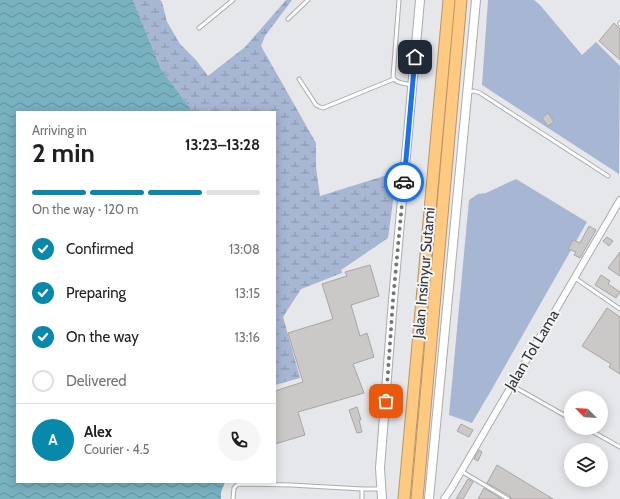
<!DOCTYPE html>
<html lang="en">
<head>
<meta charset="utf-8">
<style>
	body { margin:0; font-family:Cabin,sans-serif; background:#f6f6f6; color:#202124; height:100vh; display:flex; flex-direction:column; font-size:15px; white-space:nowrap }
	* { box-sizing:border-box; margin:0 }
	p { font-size:13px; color:#757577 }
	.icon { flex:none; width:22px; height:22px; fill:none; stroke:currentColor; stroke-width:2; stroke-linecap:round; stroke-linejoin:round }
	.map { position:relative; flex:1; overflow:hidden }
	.details { position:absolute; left:16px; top:111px; width:260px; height:372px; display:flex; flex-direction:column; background:#fff; border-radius:0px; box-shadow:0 2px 10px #0003 }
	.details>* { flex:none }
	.needle { width:26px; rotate:294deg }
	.controls { position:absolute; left:564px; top:391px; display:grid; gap:8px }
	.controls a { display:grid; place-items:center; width:44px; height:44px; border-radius:50%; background:#fff; box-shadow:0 2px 10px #0003; font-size:20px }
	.pin { position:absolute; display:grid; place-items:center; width:34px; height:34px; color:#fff; margin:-17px; border-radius:8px; box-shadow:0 2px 6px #0006 }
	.courier { position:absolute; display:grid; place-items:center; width:40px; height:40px; margin:-20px; border:3px solid #1a73e8; border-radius:50%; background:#fff; color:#222; box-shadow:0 1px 5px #0007 }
	.overview em { font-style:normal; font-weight:700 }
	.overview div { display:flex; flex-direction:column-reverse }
	.overview { display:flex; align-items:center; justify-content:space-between; height:68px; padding:0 16px }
	h1 { font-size:26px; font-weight:700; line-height:30px }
	.bar { display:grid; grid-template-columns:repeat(4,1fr); gap:6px 4px; align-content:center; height:48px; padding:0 16px }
	.bar i { height:5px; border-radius:3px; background:#e0e0e0 }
	.bar .active { background:#0889ab }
	.bar p { grid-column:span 4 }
	.line { display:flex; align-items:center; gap:10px; padding:0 16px; border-top:1px solid #e0e0e0 }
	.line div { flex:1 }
	.round { display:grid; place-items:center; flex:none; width:42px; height:42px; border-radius:21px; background:#f6f6f6 }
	ol { padding:0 16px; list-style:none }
	li { display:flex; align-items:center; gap:12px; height:44px }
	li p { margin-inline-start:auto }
	li .icon { padding:4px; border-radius:50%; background:#0889ab; color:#fff; stroke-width:4 }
	li:last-child { color:#757577 }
	li i { width:22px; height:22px; border:2px solid #e0e0e0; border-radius:50% }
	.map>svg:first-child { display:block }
	.green { fill:#a7b6d2 }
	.wetland { fill:url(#wetland-marsh) }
	.water { fill:url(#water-waves) }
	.building { fill:#cbc9c7; stroke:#a8a5a4 }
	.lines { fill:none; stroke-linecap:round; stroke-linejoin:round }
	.service-casing { stroke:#abacae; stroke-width:5 }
	.minor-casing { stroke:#abacae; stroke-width:8 }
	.tertiary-casing { stroke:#abacae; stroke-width:10 }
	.motorway-casing { stroke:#b89668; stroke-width:13 }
	.service { stroke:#fff; stroke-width:3 }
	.minor { stroke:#fff; stroke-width:6 }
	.tertiary { stroke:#fff; stroke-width:8 }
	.motorway { stroke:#feca82; stroke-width:11 }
	.done { stroke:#737476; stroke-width:4; stroke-dasharray:0 7.2 }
	.route { stroke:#1a73e8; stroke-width:5 }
	.labels { text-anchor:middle; stroke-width:4; stroke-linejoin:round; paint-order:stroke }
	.street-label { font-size:15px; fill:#353637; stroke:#f3f5f7 }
</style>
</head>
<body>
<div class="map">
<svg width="620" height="499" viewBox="0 0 620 499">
	<defs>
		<pattern id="wetland-marsh" width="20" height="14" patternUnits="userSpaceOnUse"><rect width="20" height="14" fill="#a7b6d2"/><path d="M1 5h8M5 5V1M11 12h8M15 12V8" fill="none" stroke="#8995ab"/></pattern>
		<pattern id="water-waves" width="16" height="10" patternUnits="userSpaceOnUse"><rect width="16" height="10" fill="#78b1c0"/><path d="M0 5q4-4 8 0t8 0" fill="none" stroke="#63919d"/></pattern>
	</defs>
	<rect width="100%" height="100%" fill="#e6e7ea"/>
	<!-- green -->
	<g class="green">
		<path d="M488 0H534L540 5 582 55 596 42 620 66 619 174 482 85Z"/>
		<path d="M516 179 587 222 492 389 472 423 449 415 469 200 478 194 486 193Z"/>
	</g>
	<!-- wetland -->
	<path class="wetland" d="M133 0H160L162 2 167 22 180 44 196 60 208 76 245 47 286 0H292L265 36 261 46 316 143V167L320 196 397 172 388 238 341 270 342 273 301 289 283 317 300 378 275 385V112H193L161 69Z"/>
	<!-- water -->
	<path class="water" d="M0 0H133L161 69 193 112H17V482H225L221 492V499H0Z"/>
	<!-- building -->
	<g class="building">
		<path d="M614 23 620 29V60L599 41Z"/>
		<path d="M548 113 554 122 548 126 542 118Z"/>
		<path d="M589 226 596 230 580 258 574 255 576 252 568 249 573 240 580 243Z"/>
		<path d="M607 237 613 241 609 246 603 241Z"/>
		<path d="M620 252V276L608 268Z"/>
		<path d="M370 265 379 296 351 305 360 336 367 333 374 357 353 364 364 393 298 412 305 435 275 444V391L303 382 288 333 333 319 322 284 347 276 345 272Z"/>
		<path d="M601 275 610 281 608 284 620 292 616 298 595 285Z"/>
		<path d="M607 308 620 317V374L609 367 611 364 582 346Z"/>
		<path d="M357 407 361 420H359L362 432 357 433 349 410Z"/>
		<path d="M461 424 473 430 469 437 457 431Z"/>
		<path d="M479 450 482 452 478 461 474 459Z"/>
		<path d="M497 465 553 499H511L510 496 487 483Z"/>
		<path d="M468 479 473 482 463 499H456Z"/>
		<path d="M484 488 502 499H478Z"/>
	</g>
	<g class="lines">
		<defs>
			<g id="service">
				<path d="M399 0 393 77C396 84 405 83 411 85"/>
				<path d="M288 19 308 0"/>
				<path d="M620 23V24"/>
				<path d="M199 28 233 0"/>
				<path d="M299 79 316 105 320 107 323 108 394 79"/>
				<path d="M468 92 474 91 480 93 608 176"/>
				<path d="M575 278 620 309"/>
				<path d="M511 385 571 419"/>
				<path d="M586 428 620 447"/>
				<path d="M461 471 508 499"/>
				<path d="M233 499 234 488 237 485 240 484 291 485 362 489H380"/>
				<path d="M362 499V489"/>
			</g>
			<path id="minor" d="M444 499 451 489 620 200"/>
			<g id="tertiary">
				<path d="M382 499 380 468 393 300 420 0"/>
				<path d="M429 499 476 0"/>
			</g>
			<g id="motorway">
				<path d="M404 499 449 0"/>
				<path d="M417 499 461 0"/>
			</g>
		</defs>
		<!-- service casing -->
		<use href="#service" class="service-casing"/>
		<!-- minor casing -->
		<use href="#minor" class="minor-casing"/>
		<!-- tertiary casing -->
		<use href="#tertiary" class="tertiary-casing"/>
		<!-- motorway casing -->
		<use href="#motorway" class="motorway-casing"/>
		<!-- service -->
		<use href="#service" class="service"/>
		<!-- minor -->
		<use href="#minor" class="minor"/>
		<!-- tertiary -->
		<use href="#tertiary" class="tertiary"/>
		<!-- motorway -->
		<use href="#motorway" class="motorway"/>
	</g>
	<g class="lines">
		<!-- done -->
		<path class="done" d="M386 401 393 300 404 182"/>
		<!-- route -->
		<path class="route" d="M404 182 415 57"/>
	</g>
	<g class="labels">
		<!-- street labels -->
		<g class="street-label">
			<text transform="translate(424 273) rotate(-85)" y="5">Jalan Insinyur Sutami</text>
			<text transform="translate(532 350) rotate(-59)" y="5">Jalan Tol Lama</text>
		</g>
	</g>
</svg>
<div class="controls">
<a><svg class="needle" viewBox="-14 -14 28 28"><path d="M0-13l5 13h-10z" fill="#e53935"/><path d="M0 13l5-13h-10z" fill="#757577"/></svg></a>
<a><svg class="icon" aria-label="layers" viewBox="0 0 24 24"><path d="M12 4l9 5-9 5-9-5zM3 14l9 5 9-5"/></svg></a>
</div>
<div class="pin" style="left:386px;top:401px;background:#ea580c"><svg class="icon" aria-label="bag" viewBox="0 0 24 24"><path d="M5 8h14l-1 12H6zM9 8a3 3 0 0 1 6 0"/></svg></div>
<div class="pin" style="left:415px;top:57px;background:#1f2937"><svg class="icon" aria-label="home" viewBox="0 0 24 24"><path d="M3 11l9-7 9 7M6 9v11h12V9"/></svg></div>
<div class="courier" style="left:404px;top:182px"><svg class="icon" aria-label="car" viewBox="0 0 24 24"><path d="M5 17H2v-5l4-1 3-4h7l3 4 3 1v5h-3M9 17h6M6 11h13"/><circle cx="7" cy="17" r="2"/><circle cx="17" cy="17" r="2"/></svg></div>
<section class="details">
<div class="overview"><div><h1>2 min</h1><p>Arriving in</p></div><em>13:23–13:28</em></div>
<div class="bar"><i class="active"></i><i class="active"></i><i class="active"></i><i></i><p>On the way · 120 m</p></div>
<ol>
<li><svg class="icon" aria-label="check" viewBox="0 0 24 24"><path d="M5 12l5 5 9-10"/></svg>Confirmed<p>13:08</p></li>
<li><svg class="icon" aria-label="check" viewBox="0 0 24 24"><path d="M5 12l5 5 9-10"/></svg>Preparing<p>13:15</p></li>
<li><svg class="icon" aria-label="check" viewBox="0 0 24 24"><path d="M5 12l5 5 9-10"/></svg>On the way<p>13:16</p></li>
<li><i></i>Delivered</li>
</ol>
<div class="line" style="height:72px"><b class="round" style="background:#0889ab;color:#fff">A</b><div><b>Alex</b><p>Courier · 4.5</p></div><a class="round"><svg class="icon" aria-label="phone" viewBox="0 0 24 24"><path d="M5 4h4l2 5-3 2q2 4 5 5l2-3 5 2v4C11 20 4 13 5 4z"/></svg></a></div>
</section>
</div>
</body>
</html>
